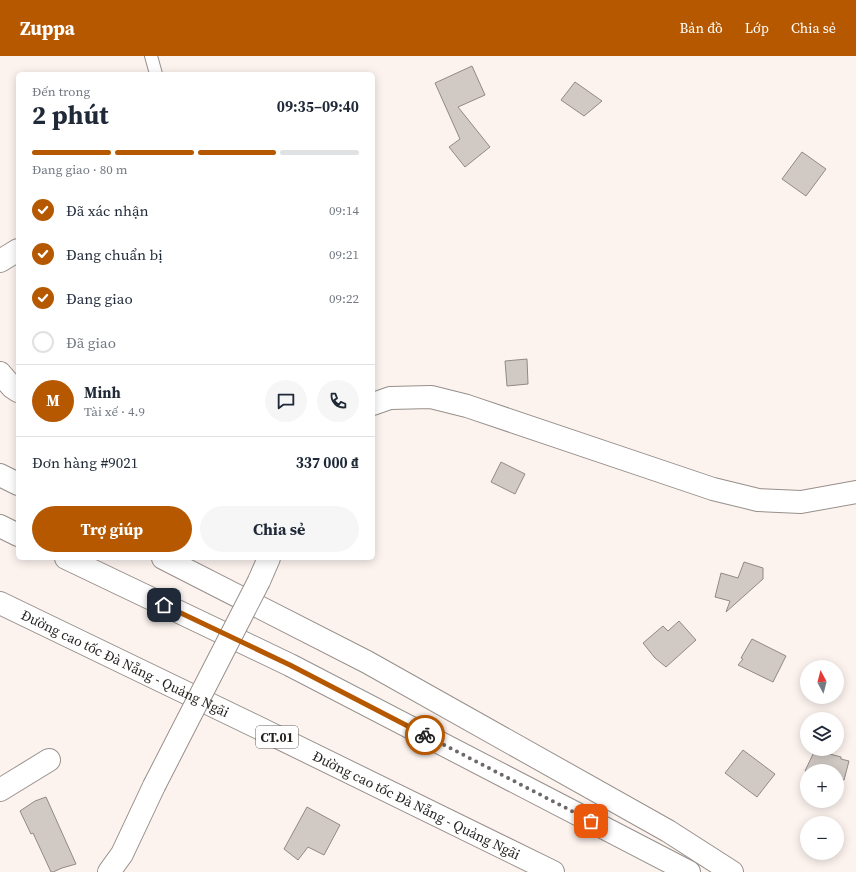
<!DOCTYPE html>
<html lang="vi">
<head>
<meta charset="utf-8">
<style>
	body { margin:0; font-family:"Source Serif 4",serif; background:#f6f6f7; color:#1f2937; height:100vh; display:flex; flex-direction:column; font-size:15px; white-space:nowrap }
	* { box-sizing:border-box; margin:0 }
	p { font-size:13px; color:#747a83 }
	.icon { flex:none; width:22px; height:22px; fill:none; stroke:currentColor; stroke-width:2; stroke-linecap:round; stroke-linejoin:round }
	.map { position:relative; flex:1; overflow:hidden }
	.sheet { position:absolute; left:16px; top:16px; width:359px; height:488px; display:flex; flex-direction:column; background:#fff; border-radius:6px; box-shadow:0 2px 10px #0003 }
	.sheet>* { flex:none }
	.needle { width:26px; rotate:353deg }
	.fabs { position:absolute; left:800px; top:604px; display:grid; gap:8px }
	.fabs a { display:grid; place-items:center; width:44px; height:44px; border-radius:50%; background:#fff; box-shadow:0 2px 10px #0003; font-size:20px }
	.pin { position:absolute; display:grid; place-items:center; width:34px; height:34px; color:#fff; margin:-17px; border-radius:8px; box-shadow:0 2px 6px #0006 }
	.courier { position:absolute; display:grid; place-items:center; width:40px; height:40px; margin:-20px; border:3px solid #b55800; border-radius:50%; background:#fff; color:#222; box-shadow:0 1px 5px #0007 }
	.overview em { font-style:normal; font-weight:700 }
	.overview div { display:flex; flex-direction:column-reverse }
	.overview { display:flex; align-items:center; justify-content:space-between; height:68px; padding:0 16px }
	h1 { font-size:26px; font-weight:700; line-height:30px }
	.bar { display:grid; grid-template-columns:repeat(4,1fr); gap:6px 4px; align-content:center; height:48px; padding:0 16px }
	.bar i { height:5px; border-radius:3px; background:#e0e1e3 }
	.bar .on { background:#b55800 }
	.bar p { grid-column:span 4 }
	.line { display:flex; align-items:center; gap:10px; padding:0 16px; border-top:1px solid #e0e1e3 }
	.line div { flex:1 }
	.round { display:grid; place-items:center; flex:none; width:42px; height:42px; border-radius:21px; background:#f6f6f7 }
	ol { padding:0 16px; list-style:none }
	li { display:flex; align-items:center; gap:12px; height:44px }
	li p { margin-inline-start:auto }
	li .icon { padding:4px; border-radius:50%; background:#b55800; color:#fff; stroke-width:4 }
	li:last-child { color:#747a83 }
	li i { width:22px; height:22px; border:2px solid #e0e1e3; border-radius:50% }
	.button { display:flex; gap:8px; margin-top:auto; padding:8px 16px }
	.button a { flex:1; height:46px; border-radius:24px; background:#b55800; color:#fff; font-size:16px; font-weight:700; line-height:46px; text-align:center }
	.button a+a { background:#f6f6f7; color:#1f2937 }
	header { display:flex; align-items:center; gap:24px; box-sizing:border-box; height:56px; padding:0 20px; background:#b55800; color:#fff }
	header strong { font-size:19px }
	nav { display:flex; gap:22px; margin-inline-start:auto; font-size:14px }
	.map>svg:first-child { display:block }
	.building { fill:#d1c9c4; stroke:#918985 }
	.lines { fill:none; stroke-linecap:round; stroke-linejoin:round }
	.service-casing { stroke:#978f8b; stroke-width:14 }
	.minor-casing { stroke:#978f8b; stroke-width:24 }
	.motorway-casing { stroke:#978f8b; stroke-width:24 }
	.service { stroke:#fff; stroke-width:12 }
	.minor { stroke:#fff; stroke-width:22 }
	.motorway { stroke:#fff; stroke-width:22 }
	.minor-bridge-casing { stroke:#978f8b; stroke-width:24; stroke-linecap:butt }
	.minor-bridge { stroke:#fff; stroke-width:22 }
	.done { stroke:#6e6966; stroke-width:4; stroke-dasharray:0 7.2 }
	.route { stroke:#b55800; stroke-width:5 }
	.labels { text-anchor:middle; stroke-width:4; stroke-linejoin:round; paint-order:stroke }
	.shield { fill:#fff; stroke:#646261; stroke-width:1 }
	.shield-label { font-size:13px; font-weight:bold; fill:#221f1d }
	.street-label { font-size:14px; fill:#221f1d; stroke:#fff }
</style>
</head>
<body>
<header>
<strong>Zuppa</strong>
<nav><a>Bản đồ</a><a>Lớp</a><a>Chia sẻ</a></nav>
</header>
<div class="map">
<svg width="856" height="816" viewBox="0 0 856 816">
	<rect width="100%" height="100%" fill="#fcf3ef"/>
	<!-- building -->
	<g class="building">
		<path d="M472 10 485 39 458 51 490 91 465 111 449 91 460 83 435 27Z"/>
		<path d="M575 26 602 45 584 60 561 44Z"/>
		<path d="M802 96 826 113 806 140 782 123Z"/>
		<path d="M527 303 528 328 507 330 505 305Z"/>
		<path d="M501 406 525 418 515 438 491 426Z"/>
		<path d="M744 506 763 512V523L726 556 730 545 715 541 721 517 738 522Z"/>
		<path d="M679 565 696 584 666 611 655 602 643 587 663 570 668 575Z"/>
		<path d="M752 583 786 600 773 626 738 609 743 603 741 602Z"/>
		<path d="M743 694 775 718 757 741 725 717Z"/>
		<path d="M815 694 841 701V703L849 705 844 724 837 723V715H805Z"/>
		<path d="M46 741 76 808 62 812 53 816H51L33 777 31 778 20 755 35 745Z"/>
		<path d="M307 751 340 769 324 799 308 791 298 804 284 793Z"/>
	</g>
	<g class="lines">
		<defs>
			<path id="service" d="M151 0 156 18"/>
			<g id="minor">
				<path d="M0 205 18 194"/>
				<path d="M0 317 12 331 18 335"/>
				<path d="M373 348 390 342 431 341 467 350 713 433 758 444 801 446 856 436"/>
				<path d="M259 525 269 502"/>
				<path d="M0 734 49 704"/>
				<path d="M109 816 122 798 154 730"/>
			</g>
			<g id="motorway">
				<path d="M0 419 18 428"/>
				<path d="M0 470 18 479"/>
				<path d="M66 502 290 609 689 816"/>
				<path d="M163 502 367 606 668 775 732 816"/>
				<path id="s1" d="M0 547 257 671 553 816"/>
			</g>
		</defs>
		<!-- service casing -->
		<use href="#service" class="service-casing"/>
		<!-- minor casing -->
		<use href="#minor" class="minor-casing"/>
		<!-- motorway casing -->
		<use href="#motorway" class="motorway-casing"/>
		<!-- service -->
		<use href="#service" class="service"/>
		<!-- minor -->
		<use href="#minor" class="minor"/>
		<!-- motorway -->
		<use href="#motorway" class="motorway"/>
		<defs>
			<path id="minor-bridge" d="M154 730 259 525"/>
		</defs>
		<!-- minor-bridge casing -->
		<use href="#minor-bridge" class="minor-bridge-casing"/>
		<!-- minor-bridge -->
		<use href="#minor-bridge" class="minor-bridge"/>
	</g>
	<g class="lines">
		<!-- done -->
		<path class="done" d="M425 679 591 765"/>
		<!-- route -->
		<path class="route" d="M164 549 290 609 425 679"/>
	</g>
	<g class="labels">
		<!-- shield labels -->
		<rect class="shield" x="256" y="670" width="42" height="22" rx="3"/>
		<g class="shield-label">
			<text x="277" y="686">CT.01</text>
		</g>
		<!-- street labels -->
		<g class="street-label">
			<text dy="5" stroke="none"><textPath href="#s1" startOffset="139">Đường cao tốc Đà Nẵng - Quảng Ngãi</textPath></text>
			<text dy="5" stroke="none"><textPath href="#s1" startOffset="463">Đường cao tốc Đà Nẵng - Quảng Ngãi</textPath></text>
		</g>
	</g>
</svg>
<div class="fabs">
<a><svg class="needle" viewBox="-14 -14 28 28"><path d="M0-13l5 13h-10z" fill="#e53935"/><path d="M0 13l5-13h-10z" fill="#747a83"/></svg></a>
<a><svg class="icon" aria-label="layers" viewBox="0 0 24 24"><path d="M12 4l9 5-9 5-9-5zM3 14l9 5 9-5"/></svg></a>
<a>+</a>
<a>−</a>
</div>
<div class="pin" style="left:591px;top:765px;background:#ea580c"><svg class="icon" aria-label="bag" viewBox="0 0 24 24"><path d="M5 8h14l-1 12H6zM9 8a3 3 0 0 1 6 0"/></svg></div>
<div class="pin" style="left:164px;top:549px;background:#1f2937"><svg class="icon" aria-label="home" viewBox="0 0 24 24"><path d="M3 11l9-7 9 7M6 9v11h12V9"/></svg></div>
<div class="courier" style="left:425px;top:679px"><svg class="icon" aria-label="bike" viewBox="0 0 24 24"><circle cx="6" cy="16" r="4"/><circle cx="18" cy="16" r="4"/><path d="M6 16l4-8h5l3 8M10 8l3 8H6M13 5h3"/></svg></div>
<section class="sheet">
<div class="overview"><div><h1>2 phút</h1><p>Đến trong</p></div><em>09:35–09:40</em></div>
<div class="bar"><i class="on"></i><i class="on"></i><i class="on"></i><i></i><p>Đang giao · 80 m</p></div>
<ol>
<li><svg class="icon" aria-label="check" viewBox="0 0 24 24"><path d="M5 12l5 5 9-10"/></svg>Đã xác nhận<p>09:14</p></li>
<li><svg class="icon" aria-label="check" viewBox="0 0 24 24"><path d="M5 12l5 5 9-10"/></svg>Đang chuẩn bị<p>09:21</p></li>
<li><svg class="icon" aria-label="check" viewBox="0 0 24 24"><path d="M5 12l5 5 9-10"/></svg>Đang giao<p>09:22</p></li>
<li><i></i>Đã giao</li>
</ol>
<div class="line" style="height:72px"><b class="round" style="background:#b55800;color:#fff">M</b><div><b>Minh</b><p>Tài xế · 4.9</p></div><a class="round"><svg class="icon" aria-label="chat" viewBox="0 0 24 24"><path d="M4 5h16v11H9l-5 4z"/></svg></a><a class="round"><svg class="icon" aria-label="phone" viewBox="0 0 24 24"><path d="M5 4h4l2 5-3 2q2 4 5 5l2-3 5 2v4C11 20 4 13 5 4z"/></svg></a></div>
<div class="line" style="height:52px"><div>Đơn hàng #9021</div><b>337 000 ₫</b></div>
<div class="button"><a>Trợ giúp</a><a>Chia sẻ</a></div>
</section>
</div>
</body>
</html>
